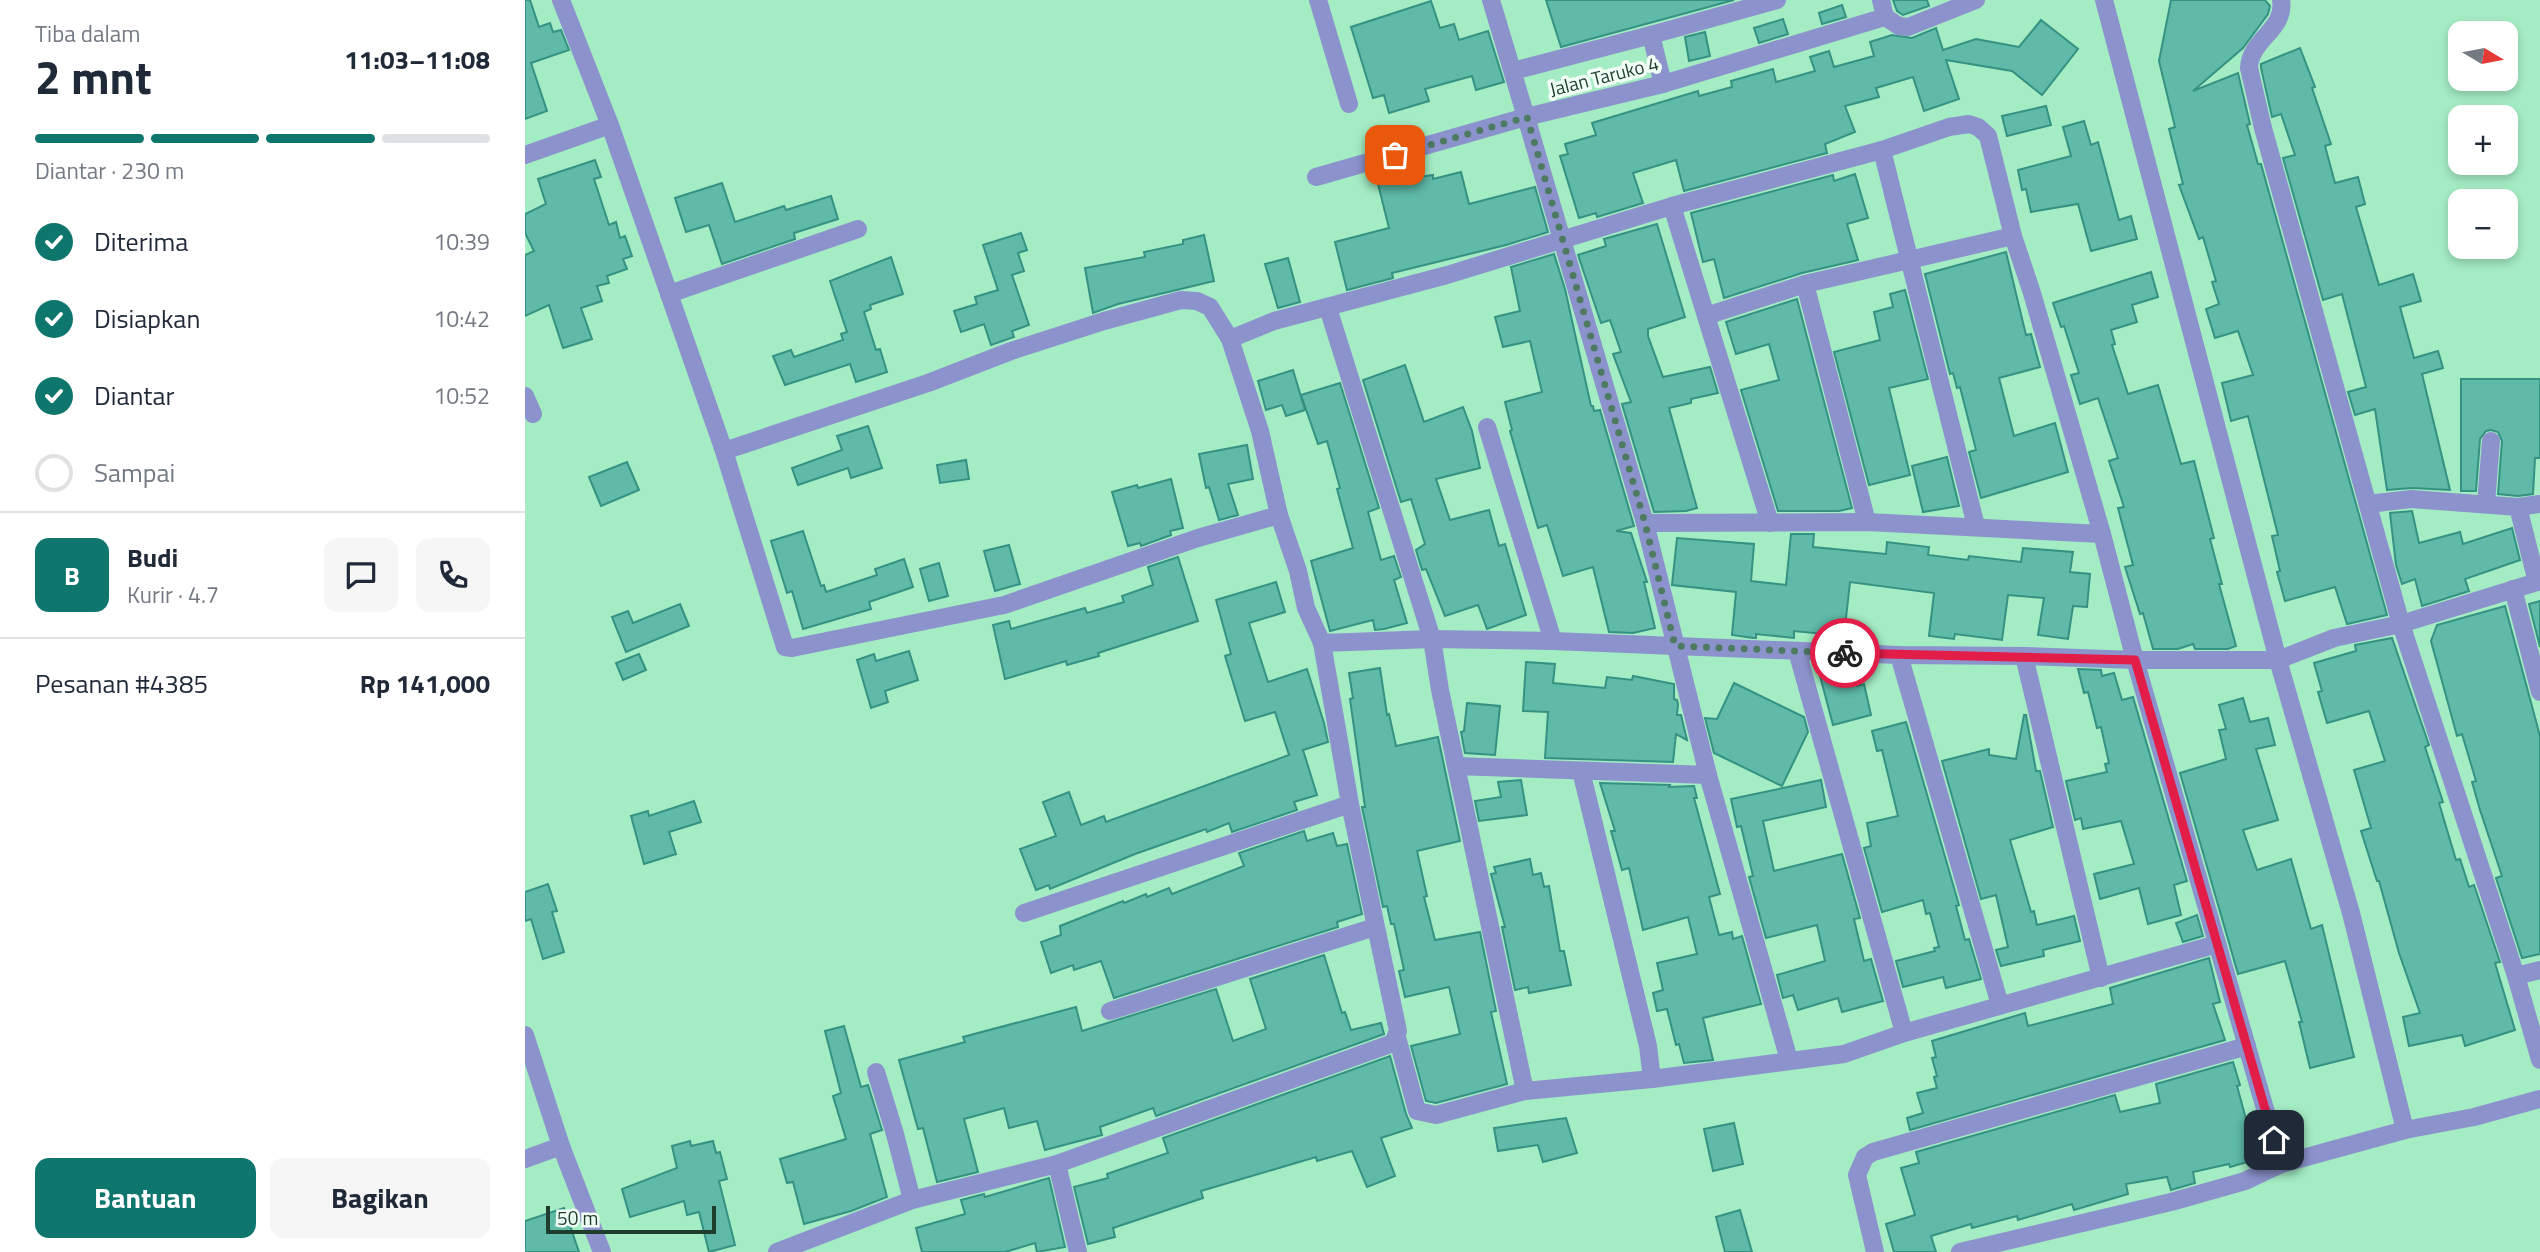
<!DOCTYPE html>
<html lang="id">
<head>
<meta charset="utf-8">
<style>
	body { margin:0; font-family:"Titillium Web",sans-serif; background:#f6f6f7; color:#1f2937; height:100vh; display:flex; flex-direction:column; font-size:26px; white-space:nowrap }
	* { box-sizing:border-box; margin:0 }
	p { font-size:23px; color:#747a83 }
	.icon { flex:none; width:38px; height:38px; fill:none; stroke:currentColor; stroke-width:2; stroke-linecap:round; stroke-linejoin:round }
	.map { position:relative; flex:1; overflow:hidden }
	.details { display:flex; flex-direction:column; background:#fff; width:525px }
	.details>* { flex:none }
	.needle { width:46px; rotate:100deg }
	.tools { position:absolute; left:1923px; top:21px; display:grid; gap:14px }
	.tools a { display:grid; place-items:center; width:70px; height:70px; border-radius:14px; background:#fff; box-shadow:0 4px 10px #0003; font-size:35px }
	.scale { position:absolute; left:21px; bottom:18px; width:170px; box-sizing:border-box; padding-left:7px; border:4px solid #1f3d2d; border-top:0; font-size:19px; line-height:24px; white-space:nowrap; color:#1f3d2d; -webkit-text-stroke:5px #f0fef5; paint-order:stroke }
	.pin { position:absolute; display:grid; place-items:center; width:60px; height:60px; color:#fff; margin:-30px; border-radius:14px; box-shadow:0 4px 10px #0006 }
	.courier { position:absolute; display:grid; place-items:center; width:70px; height:70px; margin:-35px; border:5px solid #e11d48; border-radius:50%; background:#fff; color:#222; box-shadow:0 2px 9px #0007 }
	.summary em { font-style:normal; font-weight:700 }
	.summary div { display:flex; flex-direction:column-reverse }
	.summary { display:flex; align-items:center; justify-content:space-between; height:119px; padding:0 35px }
	h1 { font-size:46px; font-weight:700; line-height:52px }
	.bar { display:grid; grid-template-columns:repeat(4,1fr); gap:10px 7px; align-content:center; height:84px; padding:0 35px }
	.bar i { height:9px; border-radius:5px; background:#e0e1e3 }
	.bar .selected { background:#0f766e }
	.bar p { grid-column:span 4 }
	.line { display:flex; align-items:center; gap:18px; padding:0 35px; border-top:2px solid #e0e1e3 }
	.line div { flex:1 }
	.round { display:grid; place-items:center; flex:none; width:74px; height:74px; border-radius:14px; background:#f6f6f7 }
	ol { padding:0 35px; list-style:none }
	li { display:flex; align-items:center; gap:21px; height:77px }
	li p { margin-inline-start:auto }
	li .icon { padding:7px; border-radius:50%; background:#0f766e; color:#fff; stroke-width:4 }
	li:last-child { color:#747a83 }
	li i { width:38px; height:38px; border:4px solid #e0e1e3; border-radius:50% }
	.primary-button { display:flex; gap:14px; margin-top:auto; padding:14px 35px }
	.primary-button a { flex:1; height:80px; border-radius:14px; background:#0f766e; color:#fff; font-size:28px; font-weight:700; line-height:80px; text-align:center }
	.primary-button a+a { background:#f6f6f7; color:#1f2937 }
	main { display:flex; flex:1; min-height:0 }
	.map>svg:first-child { display:block }
	.building { fill:#5fbaa8; stroke:#359282; stroke-width:2 }
	.lines { fill:none; stroke-linecap:round; stroke-linejoin:round }
	.minor { stroke:#8c92cc; stroke-width:18 }
	.tertiary { stroke:#8c92cc; stroke-width:18 }
	.done { stroke:#4e7a62; stroke-width:7; stroke-dasharray:0 12.6 }
	.route { stroke:#e11d48; stroke-width:9 }
	.labels { text-anchor:middle; stroke-width:7; stroke-linejoin:round; paint-order:stroke }
	.street-label { font-size:19px; fill:#1f3d2d; stroke:#f0fef5 }
</style>
</head>
<body>
<main>
<section class="details">
<div class="summary"><div><h1>2 mnt</h1><p>Tiba dalam</p></div><em>11:03–11:08</em></div>
<div class="bar"><i class="selected"></i><i class="selected"></i><i class="selected"></i><i></i><p>Diantar · 230 m</p></div>
<ol>
<li><svg class="icon" aria-label="check" viewBox="0 0 24 24"><path d="M5 12l5 5 9-10"/></svg>Diterima<p>10:39</p></li>
<li><svg class="icon" aria-label="check" viewBox="0 0 24 24"><path d="M5 12l5 5 9-10"/></svg>Disiapkan<p>10:42</p></li>
<li><svg class="icon" aria-label="check" viewBox="0 0 24 24"><path d="M5 12l5 5 9-10"/></svg>Diantar<p>10:52</p></li>
<li><i></i>Sampai</li>
</ol>
<div class="line" style="height:126px"><b class="round" style="background:#0f766e;color:#fff">B</b><div><b>Budi</b><p>Kurir · 4.7</p></div><a class="round"><svg class="icon" aria-label="chat" viewBox="0 0 24 24"><path d="M4 5h16v11H9l-5 4z"/></svg></a><a class="round"><svg class="icon" aria-label="phone" viewBox="0 0 24 24"><path d="M5 4h4l2 5-3 2q2 4 5 5l2-3 5 2v4C11 20 4 13 5 4z"/></svg></a></div>
<div class="line" style="height:91px"><div>Pesanan #4385</div><b>Rp 141,000</b></div>
<div class="primary-button"><a>Bantuan</a><a>Bagikan</a></div>
</section>
<div class="map">
<svg width="2015" height="1252" viewBox="0 0 2015 1252">
	<rect width="100%" height="100%" fill="#a4ecc4"/>
	<!-- building -->
	<g class="building">
		<path d="M0 0H5L14 27 25 23 28 32 36 30 44 50 6 63 22 111 0 119Z"/>
		<path d="M1021 0H1209L1036 47Z"/>
		<path d="M1368 0H1402L1404 6 1378 15 1372 11Z"/>
		<path d="M1646 0H1740L1745 6 1743 14 1718 48 1668 91 1713 73 1725 124 1722 125 1733 164H1736L1862 615 1822 624 1810 587 1760 601 1752 572 1755 571 1747 536 1753 535 1723 416 1706 421 1697 383 1728 375 1713 331 1690 338 1681 309 1694 304 1687 282 1691 281 1678 237 1674 239 1654 185 1658 184 1644 129 1650 127 1634 61Z"/>
		<path d="M906 1 915 28 929 24 934 40 963 31 979 82 951 90 947 76 900 89 904 101 864 113 859 95 848 98 826 27Z"/>
		<path d="M1317 5 1321 17 1297 24 1294 13Z"/>
		<path d="M1258 19 1263 34 1234 43 1229 28Z"/>
		<path d="M1516 20 1553 49 1517 95 1487 71 1421 60 1434 99 1399 111 1388 77 1351 88 1354 97 1320 106 1330 132 1300 144 1302 153 1159 191 1151 160 1108 173 1118 203 1072 217 1071 213 1054 218 1035 156 1043 154 1040 144 1071 135 1067 123 1173 91 1174 96 1207 87 1206 81 1248 69 1251 82 1290 71 1285 57 1304 51 1309 67 1349 56 1345 42 1367 35 1387 38 1411 28 1418 50 1451 39 1494 47Z"/>
		<path d="M1180 32 1185 56 1164 61 1160 37Z"/>
		<path d="M1775 48 1790 87 1787 88 1806 144 1800 146 1810 183 1833 177 1840 204 1831 207 1854 285 1888 274 1896 301 1875 307 1889 358 1913 351 1918 368 1897 374 1925 490 1887 488 1862 490 1850 409 1830 415 1823 392 1841 387 1817 294 1798 300 1758 158 1770 155 1756 114 1747 117 1736 68V64Z"/>
		<path d="M1521 106 1526 125 1482 136 1477 116Z"/>
		<path d="M1559 121 1566 145 1573 142 1594 220 1606 216 1612 239 1566 251 1553 204 1506 212 1501 189 1497 190 1493 170 1546 156 1538 127Z"/>
		<path d="M866 130 869 143 847 149 843 137Z"/>
		<path d="M70 160 76 177 69 179 84 225 91 222 95 238 100 236 107 256 98 259 102 269 82 276 84 283 72 286 77 301 56 308 67 339 38 348 24 305 0 316V255L9 251 0 233V214L21 204 13 179Z"/>
		<path d="M877 165 881 179 908 175V179L936 172 944 204 1010 187 1023 232 981 245 867 273 868 278 822 290 810 242 864 228 850 172Z"/>
		<path d="M1330 174 1343 218 1322 224 1333 260 1277 273 1199 298 1189 259 1178 262 1166 213 1308 175 1309 181Z"/>
		<path d="M197 183 210 222 259 206 261 210 306 196 313 219 269 233 270 239 197 264 184 225 161 232 150 198Z"/>
		<path d="M1132 224 1160 317 1123 329V336L1138 377 1185 367 1193 393 1166 399V403L1144 408 1172 508 1161 511 1129 512 1097 404 1106 402 1088 354 1096 352 1085 320 1076 323 1053 255 1081 246 1079 239Z"/>
		<path d="M496 233 502 250 493 253 499 271 487 275 504 325 487 331 489 337 466 345 459 324 436 332 429 311 452 304 450 297 473 290 458 245Z"/>
		<path d="M679 235 689 281 593 304 568 313 560 268 620 257 619 252 658 244V240Z"/>
		<path d="M1481 252 1501 335 1506 334 1515 367 1474 378 1489 436 1530 423 1543 472 1456 498 1444 452 1451 450 1435 387 1432 388 1428 373 1425 374 1400 274Z"/>
		<path d="M1029 254 1040 289 1066 406H1068L1069 411 1075 410 1109 526 1091 531 1106 533 1122 582H1119L1130 628 1108 633 1084 632 1068 567 1038 576 1022 525 1013 528 985 431 987 430 980 402 1017 392 1005 341 978 347 970 317 995 311 986 267Z"/>
		<path d="M366 257 378 294 345 305 346 309 339 312 351 350 355 349 362 372 331 382 325 364 260 385 248 356 266 350 269 357 318 340 316 334 322 332 305 281Z"/>
		<path d="M763 258 775 302 753 308 740 264Z"/>
		<path d="M1626 272 1633 297 1607 305 1612 322 1586 330 1590 344 1587 345 1603 394 1633 385 1656 464 1669 461 1689 538 1685 539 1697 584H1694L1711 646 1703 649H1670L1668 644 1653 649H1628L1618 613 1615 614 1600 567 1608 565 1593 508 1599 507 1584 461 1593 458 1573 398 1555 404 1546 375 1554 373 1539 326 1536 327 1528 303Z"/>
		<path d="M1380 290 1403 379 1364 388 1385 475 1344 485 1309 352 1355 340 1349 312 1368 307 1365 294Z"/>
		<path d="M1272 299 1327 508 1314 511H1253L1216 390 1254 380 1244 344 1211 354 1201 322Z"/>
		<path d="M880 365 899 422 938 407 947 431 955 468 911 479 925 520 964 510 974 546 980 544 1001 615 962 629 953 605 920 616 901 569 897 570 891 550 900 544 886 499 876 502 838 380Z"/>
		<path d="M768 370 780 410 761 416 757 405 741 410 733 381Z"/>
		<path d="M1936 379H2015V458H2010L2008 494 1993 496 1973 494 1977 441 1973 432 1966 430 1961 431 1955 439 1951 491H1936Z"/>
		<path d="M815 383 854 508 843 512 856 560 869 556 876 577 869 580 882 623 859 629 850 630 848 620 805 631 786 561 828 548 812 489 815 488 802 441 793 444 776 395Z"/>
		<path d="M343 426 357 468 326 478 323 468 273 485 267 468 317 450 312 436Z"/>
		<path d="M722 445 728 479 703 484 713 515 694 520 684 487 681 488 674 454Z"/>
		<path d="M1422 457 1434 506 1398 512 1387 466Z"/>
		<path d="M441 460 444 479 415 483 412 465Z"/>
		<path d="M102 462 114 490 76 506 64 477Z"/>
		<path d="M646 479 658 528 645 531 646 535 616 546 615 543 603 546 587 492 612 485 613 488Z"/>
		<path d="M1887 511 1894 543 1935 532 1938 544 1987 528 1995 560 1940 579 1944 591 1897 606 1890 579 1877 584 1871 565 1865 513Z"/>
		<path d="M278 531 296 586 299 585 301 592 352 575 350 569 379 559 388 587 344 602 346 609 278 629 267 591 262 593 246 541Z"/>
		<path d="M1266 534H1289L1288 547 1361 554 1362 542 1404 547 1403 555 1443 560 1444 556 1496 562 1498 548 1548 552 1545 572 1565 574 1562 607 1548 606 1543 639 1513 635 1519 598 1483 595 1477 640 1430 634 1429 639 1404 636 1409 593 1325 582 1319 636 1269 631V638L1231 634V638H1228L1207 635 1211 592 1147 585 1152 538 1229 544 1226 581 1261 585Z"/>
		<path d="M484 545 495 584 470 591 459 551Z"/>
		<path d="M653 557 673 621 573 653 574 656 542 665 541 661 480 679 468 625 484 621 486 629 560 608 562 613 599 602 597 596 628 585 623 567Z"/>
		<path d="M414 563 423 596 404 601 395 569Z"/>
		<path d="M751 582 760 612 724 623 743 682 782 669 799 723 803 742 778 750 792 795 769 802 772 810 707 832 704 823 682 832 681 829 610 854 525 889 524 885 511 890 495 849 531 836 518 802 544 792 556 825 579 816 581 822 764 755 750 712 720 721 700 656 706 654 691 600Z"/>
		<path d="M2015 601V647L2004 604Z"/>
		<path d="M155 604 164 626 101 652 87 617 103 611 108 623Z"/>
		<path d="M1980 606 2015 736V954L1997 958 1971 878 1977 876 1955 810 1947 782 1951 781 1937 734 1932 736 1906 641 1912 625Z"/>
		<path d="M1867 638 1904 745 1900 747 1918 802 1914 803 1931 860 1935 859 1944 887 1949 885 1975 962 1970 963 1990 1030 1940 1046 1937 1035 1884 1046 1878 1017 1895 1013 1874 953 1854 881H1852L1836 831 1846 828 1829 770 1860 761 1844 711 1802 723 1793 692 1797 691 1789 663 1831 651 1830 645Z"/>
		<path d="M384 651 393 680 360 691 363 702 346 708 332 660 349 654 351 661Z"/>
		<path d="M114 654 121 670 98 680 91 663Z"/>
		<path d="M1001 662 1030 664 1028 683 1080 688 1082 677 1107 680 1108 676 1149 684V699L1152 700 1153 704 1152 715H1156L1162 740 1151 734 1148 762 1020 758 1023 712 998 711Z"/>
		<path d="M855 668 862 715 864 714 871 746 913 737 935 841 892 851 902 896 899 897 910 940 955 932 971 1011 966 1012 982 1084 911 1103 901 1101 886 1046 935 1034 924 987 880 997 874 971 879 970 869 924H866L862 906 858 907 837 807H840L825 699 828 698 824 673Z"/>
		<path d="M1553 669 1576 670 1577 676 1589 673 1597 700 1608 697 1662 881 1649 885 1656 915 1623 924 1614 888 1575 899 1569 874 1609 864 1596 821 1558 829 1556 818 1550 820 1541 781 1582 772 1580 764 1584 763 1576 727 1572 728 1563 692 1559 693Z"/>
		<path d="M1331 671 1332 686 1339 684 1346 715 1308 725 1294 672Z"/>
		<path d="M1209 683 1279 717 1283 732 1257 786 1189 753 1180 718 1192 719Z"/>
		<path d="M1718 698 1725 722 1743 718 1750 745 1731 749 1753 820 1718 830 1732 870 1766 859 1786 929 1797 925 1829 1057 1785 1068 1774 1022H1777L1760 961 1713 974 1655 773 1701 759 1694 730 1701 729 1694 705Z"/>
		<path d="M942 703 975 706 970 755 940 753 936 732 939 731Z"/>
		<path d="M1499 715H1501L1511 771H1515L1528 827 1485 840 1506 912 1509 911 1512 925 1549 916 1555 941 1518 950 1519 956 1476 966 1471 950 1483 947 1471 895 1456 899 1417 761 1464 749V755L1491 759Z"/>
		<path d="M1381 722 1434 905 1431 906 1440 940 1444 939 1456 979 1421 988 1418 977 1378 987 1371 961 1410 951 1409 948 1414 947 1405 913 1401 914 1398 900 1357 912 1339 848 1346 846 1342 823 1373 816 1357 750 1352 751 1347 731Z"/>
		<path d="M996 780 1002 815 954 821 950 801 976 797 973 782Z"/>
		<path d="M1296 780 1301 807 1238 821 1249 871 1317 854 1335 918 1329 919 1339 961 1346 959 1358 1001 1317 1012 1313 998 1273 1010 1268 995 1258 998 1252 975 1300 961 1292 925 1241 938 1224 877 1228 876 1216 826 1212 827 1206 799Z"/>
		<path d="M1075 783 1145 785 1144 787 1169 786 1172 798H1169L1195 894 1184 897 1194 935 1207 932 1208 939 1217 936 1236 1004 1178 1018 1188 1060 1159 1063 1154 1044 1151 1045 1142 1009 1132 1011 1128 993 1138 990 1132 963 1172 954 1163 917 1118 930 1104 868 1097 870 1086 831H1090Z"/>
		<path d="M169 801 176 822 144 832 151 854 119 864 106 816 123 811 124 816Z"/>
		<path d="M779 831 782 841 808 833 812 846 822 844 837 914 812 922 813 927 589 998 576 961 549 970 548 965 526 973 516 942 536 935 535 926 598 901 599 903 621 894 622 897 644 888 647 894 719 866 714 853Z"/>
		<path d="M1005 859 1008 875 1016 873 1019 887 1024 886 1035 951H1039L1046 985 1004 993 1003 987 990 990 977 927H980L966 874 971 873 969 867Z"/>
		<path d="M23 884 32 911 27 912 39 952 18 959 6 919 0 921V892Z"/>
		<path d="M1672 915 1678 936 1658 942 1651 923Z"/>
		<path d="M799 955 817 1013 820 1012 826 1030 856 1023 859 1034 631 1116 628 1108 575 1127 577 1135 520 1150 512 1121 484 1128 479 1108 439 1119 453 1172 412 1182 398 1128 393 1129 374 1060 440 1042 438 1037 551 1007 557 1031 691 989 708 1041 741 1029 725 979Z"/>
		<path d="M1684 958 1695 1002 1688 1004 1700 1040 1385 1130 1382 1118 1398 1113 1392 1093 1412 1088 1409 1077 1412 1076 1407 1058 1411 1057 1407 1041 1500 1013 1503 1026 1588 1004 1585 988Z"/>
		<path d="M319 1026 336 1087 343 1085 357 1130 345 1134 362 1197 326 1211 279 1224 268 1182 262 1183 255 1159 321 1139 308 1096 316 1093 300 1031Z"/>
		<path d="M865 1056 881 1114 887 1128 856 1138 870 1176 842 1187 827 1151 792 1161 791 1157 676 1191 678 1198 588 1228 590 1237 563 1244 549 1187 583 1178 582 1174 643 1153 638 1138Z"/>
		<path d="M1708 1062 1715 1085 1712 1086 1724 1130 1729 1129 1736 1158 1705 1167 1704 1164 1668 1172 1670 1183 1646 1190 1642 1177 1601 1184 1603 1194 1549 1210 1547 1204 1493 1220 1492 1216 1447 1228 1446 1224 1406 1236 1411 1252H1369L1361 1224 1390 1215 1376 1168 1394 1163 1391 1152 1590 1095 1595 1112 1635 1103 1631 1084Z"/>
		<path d="M1041 1118 1052 1153 1018 1162 1013 1145 973 1151 969 1128Z"/>
		<path d="M1209 1123 1218 1164 1188 1171 1179 1129Z"/>
		<path d="M165 1141 166 1146 188 1141 191 1153 195 1152 202 1179 194 1181 210 1245 184 1252 174 1212 162 1215 159 1201 105 1217 97 1189 152 1168 147 1146Z"/>
		<path d="M524 1178 540 1247 512 1252 510 1243 480 1252H397L391 1228 440 1214 436 1200 459 1194 460 1197Z"/>
		<path d="M39 1208 54 1252H0V1221Z"/>
		<path d="M1215 1210 1227 1252H1200L1191 1217Z"/>
	</g>
	<g class="lines">
		<!-- minor -->
		<g class="minor">
			<path d="M36 0 85 125 199 451 260 647 267 648 479 605 673 538 754 515"/>
			<path d="M793 0 824 104"/>
			<path d="M1579 0 1753 660 1826 913 1880 1130"/>
			<path d="M1756 0C1761 30 1725 39 1724 68L1738 128 1876 624 1991 976 2015 1060"/>
			<path d="M1360 17 1374 26 1383 27 1451 0"/>
			<path d="M1126 35 1252 0"/>
			<path d="M988 71 1126 35 1138 84"/>
			<path d="M1357 150 1451 526"/>
			<path d="M0 155 85 125"/>
			<path d="M791 177 1001 117 1120 523 1183 775 1264 1060"/>
			<path d="M1147 206 1181 316 1280 284 1488 236 1507 293 1577 534 1610 660 1756 1164"/>
			<path d="M1280 284 1342 522"/>
			<path d="M144 294 333 229"/>
			<path d="M803 308 907 639 915 690 931 766"/>
			<path d="M1181 316 1245 523"/>
			<path d="M705 339 749 321 922 275 1147 206 1357 150 1424 127 1444 124 1453 127 1463 136 1488 236"/>
			<path d="M0 396 8 414"/>
			<path d="M962 427 1028 641"/>
			<path d="M199 451 403 383 486 351 579 321 656 300 672 301 685 307 705 339 735 431 754 515 773 571 781 608 797 643"/>
			<path d="M1843 504 1886 499 1993 507 2012 582"/>
			<path d="M1961 504 1966 441"/>
			<path d="M1993 507 2015 504"/>
			<path d="M1120 523 1342 522 1577 534"/>
			<path d="M1988 589 2015 692"/>
			<path d="M1272 651 1379 1033"/>
			<path d="M1374 655 1475 1005"/>
			<path d="M1499 656 1576 978"/>
			<path d="M1056 771 1123 1046 1127 1079 1319 1054 1379 1033 1692 944"/>
			<path d="M499 913 825 804"/>
			<path d="M1991 976 2015 970"/>
			<path d="M585 1011 850 927"/>
			<path d="M0 1035 36 1146 77 1252"/>
			<path d="M872 1037 892 1111 911 1115 1000 1091 1127 1079"/>
			<path d="M351 1072 370 1134 387 1200"/>
			<path d="M1000 1091 931 766 1183 775"/>
			<path d="M0 1159 36 1146"/>
			<path d="M532 1164 553 1252"/>
			<path d="M252 1252 387 1200 532 1164 868 1043 873 1031 825 804 797 643 907 639 1028 641 1374 655 1499 656 1610 660H1753L1809 638 1876 624 2015 581"/>
			<path d="M1350 1252 1332 1175 1340 1157 1348 1152 1722 1046"/>
			<path d="M1435 1252 1646 1202 1720 1181 1756 1164 1880 1130 1949 1117 2015 1099"/>
		</g>
		<!-- tertiary -->
		<path class="tertiary" d="M966 0 1001 117 1138 84 1360 17 1356 0"/>
	</g>
	<g class="lines">
		<!-- done -->
		<path class="done" d="M870 155 1002 117 1120 523 1150 646 1320 653"/>
		<!-- route -->
		<path class="route" d="M1320 653 1610 660 1749 1140"/>
	</g>
	<g class="labels">
		<!-- street labels -->
		<g class="street-label">
			<text transform="translate(1079 76) rotate(-14)" y="7">Jalan Taruko 4</text>
		</g>
	</g>
</svg>
<div class="tools">
<a><svg class="needle" viewBox="-14 -14 28 28"><path d="M0-13l5 13h-10z" fill="#e53935"/><path d="M0 13l5-13h-10z" fill="#747a83"/></svg></a>
<a>+</a>
<a>−</a>
</div>
<div class="scale">50 m</div>
<div class="pin" style="left:870px;top:155px;background:#ea580c"><svg class="icon" aria-label="bag" viewBox="0 0 24 24"><path d="M5 8h14l-1 12H6zM9 8a3 3 0 0 1 6 0"/></svg></div>
<div class="pin" style="left:1749px;top:1140px;background:#1f2937"><svg class="icon" aria-label="home" viewBox="0 0 24 24"><path d="M3 11l9-7 9 7M6 9v11h12V9"/></svg></div>
<div class="courier" style="left:1320px;top:653px"><svg class="icon" aria-label="bike" viewBox="0 0 24 24"><circle cx="6" cy="16" r="4"/><circle cx="18" cy="16" r="4"/><path d="M6 16l4-8h5l3 8M10 8l3 8H6M13 5h3"/></svg></div>
</div>
</main>
</body>
</html>
